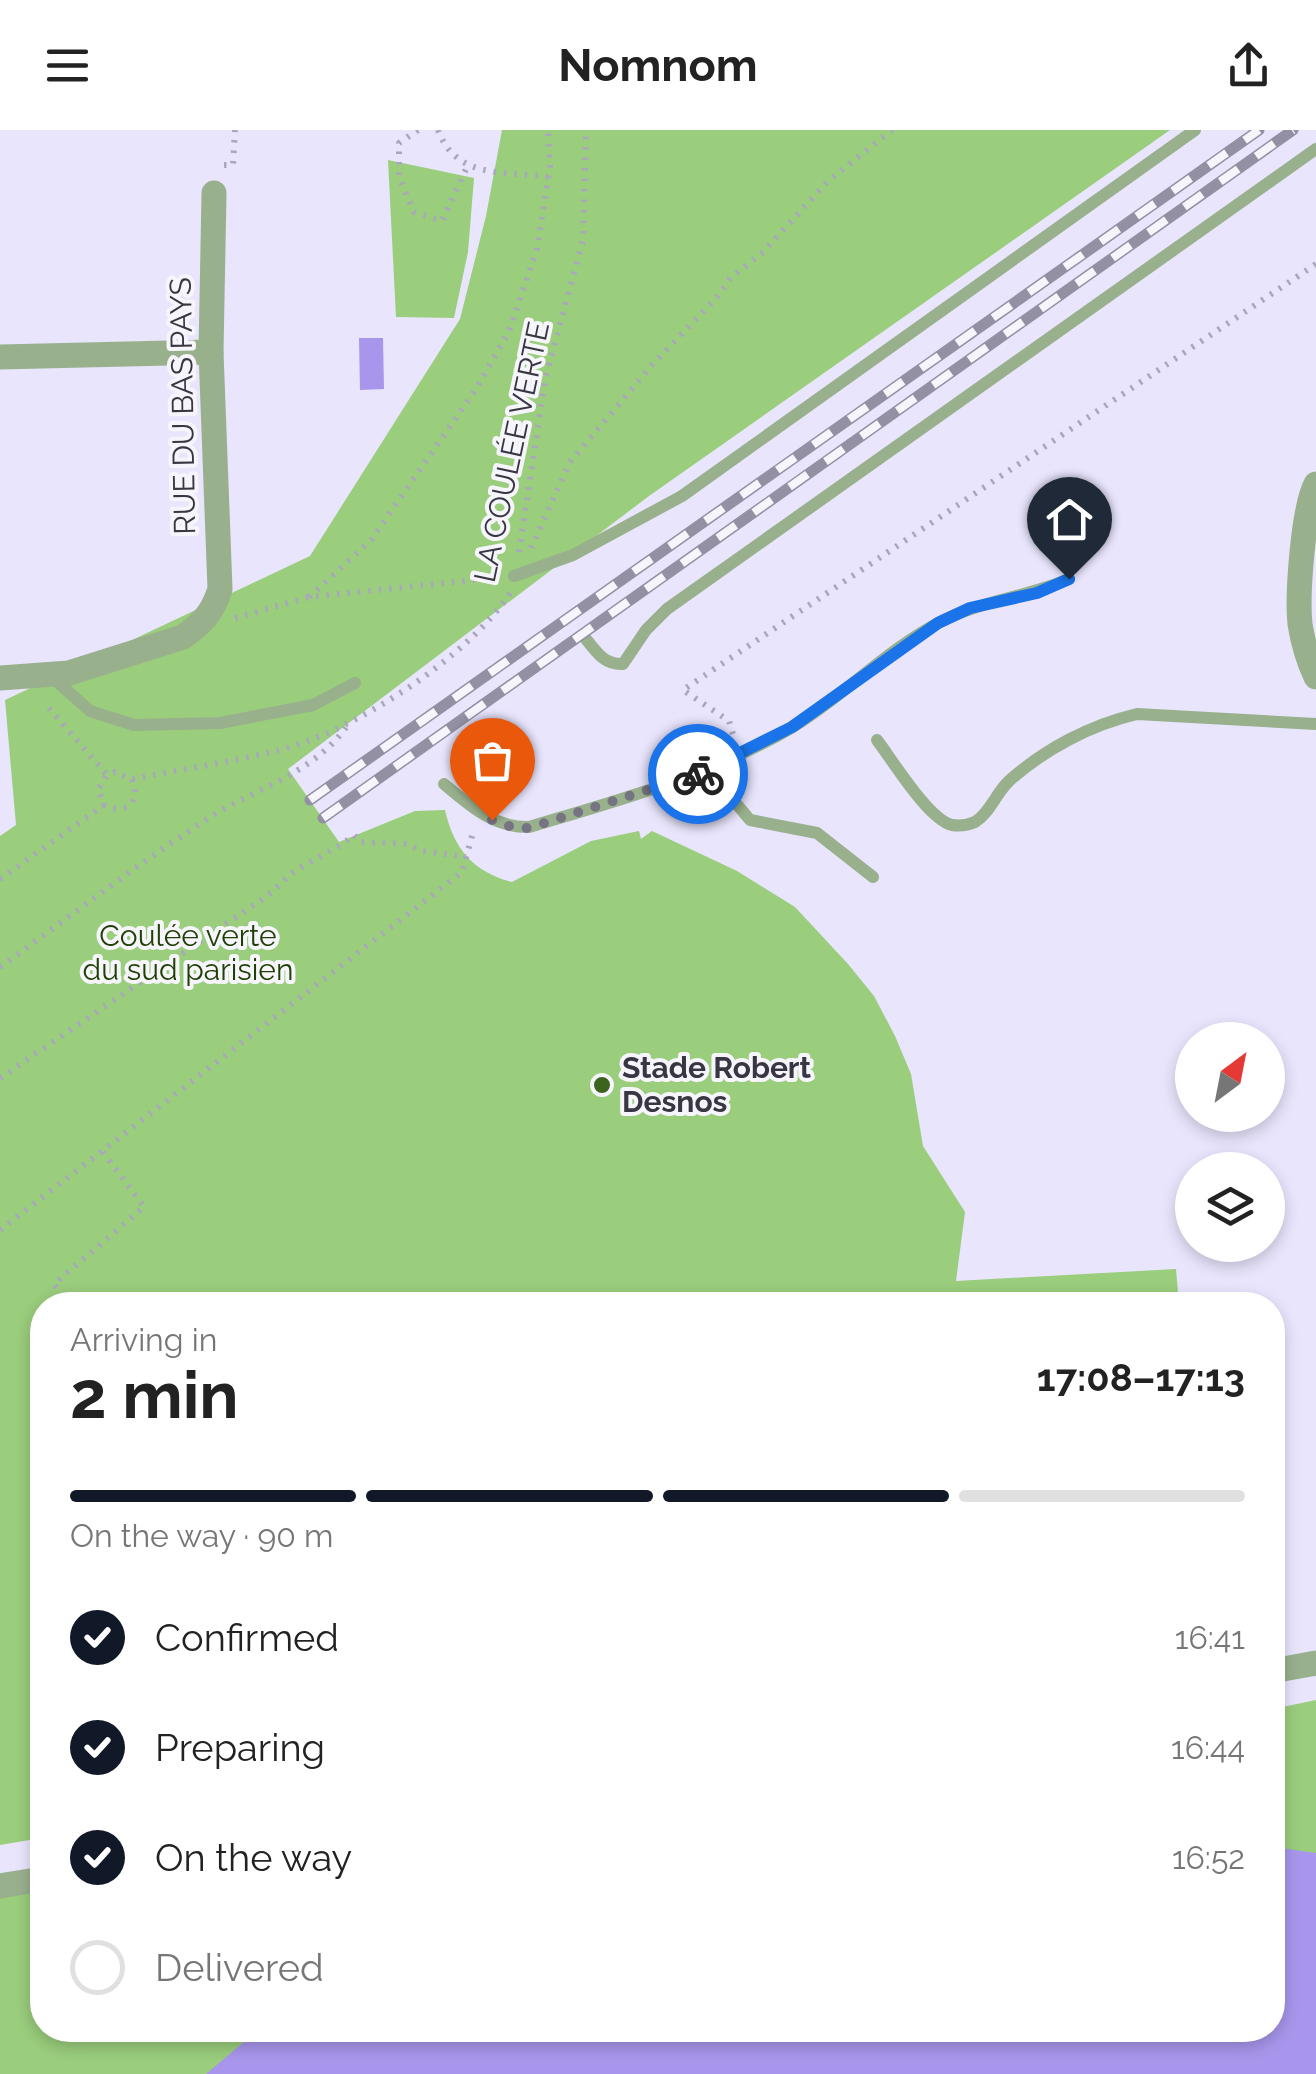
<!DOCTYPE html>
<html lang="en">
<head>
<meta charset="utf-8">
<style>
	body { margin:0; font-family:Raleway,sans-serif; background:#f2f2f2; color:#222; height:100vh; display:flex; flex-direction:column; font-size:38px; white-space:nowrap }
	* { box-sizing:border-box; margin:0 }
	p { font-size:32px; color:#767676 }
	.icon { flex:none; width:55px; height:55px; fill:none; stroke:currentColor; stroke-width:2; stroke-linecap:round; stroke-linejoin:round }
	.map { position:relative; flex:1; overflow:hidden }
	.side { position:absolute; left:30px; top:1162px; width:1255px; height:750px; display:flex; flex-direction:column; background:#fff; border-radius:40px; box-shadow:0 5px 15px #0003 }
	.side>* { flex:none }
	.needle { width:65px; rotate:32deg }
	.buttons { position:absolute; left:1175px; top:892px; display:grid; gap:20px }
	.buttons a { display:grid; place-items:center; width:110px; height:110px; border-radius:50%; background:#fff; box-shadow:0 5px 15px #0003; font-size:50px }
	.pin { position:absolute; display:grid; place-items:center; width:85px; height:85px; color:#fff; margin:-102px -42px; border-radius:50% 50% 50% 0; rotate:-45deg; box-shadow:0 0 10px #0007 }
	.pin .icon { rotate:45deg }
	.courier { position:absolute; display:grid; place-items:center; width:100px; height:100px; margin:-50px; border:8px solid #1a73e8; border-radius:50%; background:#fff; color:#222; box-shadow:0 2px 12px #0007 }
	.summary em { font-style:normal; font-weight:700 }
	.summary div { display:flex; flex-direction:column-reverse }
	.summary { display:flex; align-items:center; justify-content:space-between; height:170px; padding:0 40px }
	h1 { font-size:65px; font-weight:700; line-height:75px }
	.bar { display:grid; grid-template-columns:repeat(4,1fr); gap:15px 10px; align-content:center; height:120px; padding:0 40px }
	.bar i { height:12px; border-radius:8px; background:#e0e0e0 }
	.bar .current { background:#111827 }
	.bar p { grid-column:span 4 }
	ol { padding:0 40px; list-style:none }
	li { display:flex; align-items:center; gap:30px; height:110px }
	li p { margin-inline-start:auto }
	li .icon { padding:10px; border-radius:50%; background:#111827; color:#fff; stroke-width:4 }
	li:last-child { color:#767676 }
	li i { width:55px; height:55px; border:5px solid #e0e0e0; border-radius:50% }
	header { display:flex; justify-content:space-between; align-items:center; height:130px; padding:0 40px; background:#fff; font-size:45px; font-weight:700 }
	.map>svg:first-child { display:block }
	.green { fill:#9acd7c }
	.water { fill:#a896ec }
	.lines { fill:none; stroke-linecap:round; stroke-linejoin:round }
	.path { stroke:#a9a7bb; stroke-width:6; stroke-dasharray:2.5 8; stroke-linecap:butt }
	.service { stroke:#99b08d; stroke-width:12 }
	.minor { stroke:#99b08d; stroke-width:25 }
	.rail-casing { stroke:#9290a2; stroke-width:11 }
	.rail { stroke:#f6f5fb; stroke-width:8; stroke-dasharray:22; stroke-linecap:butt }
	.done { stroke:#767383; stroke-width:10; stroke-dasharray:0 18 }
	.route { stroke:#1a73e8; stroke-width:12 }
	.poi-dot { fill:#3c641f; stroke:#f6f5fb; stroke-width:4 }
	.labels { text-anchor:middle; stroke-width:8; stroke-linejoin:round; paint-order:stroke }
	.street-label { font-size:30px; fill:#383642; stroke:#f6f5fb }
	.park-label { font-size:30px; fill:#1f3f03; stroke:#f6f5fb }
	.poi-label { font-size:30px; font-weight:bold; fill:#383642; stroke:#f6f5fb; text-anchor:start }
</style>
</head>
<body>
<header><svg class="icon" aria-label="menu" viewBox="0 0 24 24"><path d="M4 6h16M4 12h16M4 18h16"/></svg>Nomnom<svg class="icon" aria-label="share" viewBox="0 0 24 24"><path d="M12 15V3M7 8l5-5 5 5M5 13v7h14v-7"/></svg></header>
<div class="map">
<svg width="1316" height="1944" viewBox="0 0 1316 1944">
	<rect width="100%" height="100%" fill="#e8e5fd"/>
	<!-- green -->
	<g class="green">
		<path d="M502 0H1170L649 366 288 639 339 712 415 681 445 680C454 719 473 742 512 752L591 711 639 701 641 709 652 701 737 741 795 777 848 834 874 866 895 906 911 944 923 1016 965 1082 956 1151 1176 1139 1179 1175H42V1708L0 1715V706L16 695 5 570 310 426 460 189 486 86Z"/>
		<path d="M388 30 474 48 468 122 454 188 396 187Z"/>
		<path d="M1316 1570V1944H0V1766L42 1760V1900H1272L1273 1579Z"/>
	</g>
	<!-- water -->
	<g class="water">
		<path d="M359 208H383L384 259 360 260Z"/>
		<path d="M1273 1717 1316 1723V1944H206L258 1900H1272Z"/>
	</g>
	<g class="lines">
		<!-- path -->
		<g class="path">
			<path d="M418 0 399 13V47L414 82 442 91 467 37"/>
			<path d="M438 0C456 49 503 41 548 47"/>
			<path d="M224 35H233L235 0"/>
			<path d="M531 418 570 332 652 235 719 165 730 148 763 122 828 51 892 0"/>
			<path d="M519 422 545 250 583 110 586 0"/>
			<path d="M309 467 371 410 476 259 509 201 537 119 550 37 548 0"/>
			<path d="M235 488 309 467 493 448"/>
			<path d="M49 578 107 645"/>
			<path d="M733 604 729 591 683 560 1316 134"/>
			<path d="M132 649C142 671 125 686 104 675L98 659 107 645 115 642 132 649C180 640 229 632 276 621 351 603 468 528 510 463"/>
			<path d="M0 749 104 675"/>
			<path d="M0 837C67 789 132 738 201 693 249 660 312 646 347 596"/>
			<path d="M0 948 274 761C294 734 329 726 354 705L360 712 406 714 423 721 466 727"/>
			<path d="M0 1100 462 742 474 699"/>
			<path d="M68 1175 54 1154 144 1077 103 1022"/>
		</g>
		<!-- service -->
		<g class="service">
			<path d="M514 446 573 425 682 366 1195 0"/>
			<path d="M586 509C597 523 605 535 623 534L646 500 667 479 1316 19"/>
			<path d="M52 547 90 581 134 595 220 593 313 575 355 553"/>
			<path d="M877 610C893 631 928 689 952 695 959 696 968 695 975 692 990 683 996 663 1009 651 1045 619 1090 595 1137 584L1316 594"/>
			<path d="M708 640 750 690 817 703 873 747"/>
			<path d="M444 654C469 675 494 698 529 697 619 670 709 646 791 598 843 567 886 520 940 492 980 471 1027 467 1069 449"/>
		</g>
		<!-- minor -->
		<g class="minor">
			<path d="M0 227 211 222"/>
			<path d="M1316 354C1303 378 1297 466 1300 494 1303 513 1308 530 1316 547"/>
			<path d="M0 548 69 543 183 507C203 493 213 482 220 459L211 222 214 63"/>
			<path d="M1272 1541 1316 1533"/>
			<path d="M0 1756 42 1749"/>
		</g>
		<defs>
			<g id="rail">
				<path d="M310 670 1259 0"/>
				<path d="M323 688 1293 0"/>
			</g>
		</defs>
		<!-- rail casing -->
		<use href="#rail" class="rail-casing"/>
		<!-- rail -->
		<use href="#rail" class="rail"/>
	</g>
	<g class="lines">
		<!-- done -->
		<path class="done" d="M492 690 515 698H529L698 644"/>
		<!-- route -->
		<path class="route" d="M698 644 792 597 938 493 970 478 1037 463 1069 449"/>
	</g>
	<!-- markers -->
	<circle class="poi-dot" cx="602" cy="955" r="10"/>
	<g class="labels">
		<!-- street labels -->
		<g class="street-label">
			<text transform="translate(183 276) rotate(-91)" y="10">RUE DU BAS PAYS</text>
			<text transform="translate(512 322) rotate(-78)" y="10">LA COULÉE VERTE</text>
		</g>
		<!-- park labels -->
		<g class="park-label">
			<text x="188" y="816">Coulée verte<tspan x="188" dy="34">du sud parisien</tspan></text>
		</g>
		<!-- poi labels -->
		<g class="poi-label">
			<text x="622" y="948">Stade Robert<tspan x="622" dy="34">Desnos</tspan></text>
		</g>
	</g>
</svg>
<div class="buttons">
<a><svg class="needle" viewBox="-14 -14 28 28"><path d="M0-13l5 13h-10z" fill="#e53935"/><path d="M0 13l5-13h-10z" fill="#767676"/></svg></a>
<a><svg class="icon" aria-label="layers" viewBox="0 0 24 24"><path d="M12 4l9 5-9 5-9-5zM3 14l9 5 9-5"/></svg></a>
</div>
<div class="pin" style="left:492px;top:690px;background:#ea580c"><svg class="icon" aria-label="bag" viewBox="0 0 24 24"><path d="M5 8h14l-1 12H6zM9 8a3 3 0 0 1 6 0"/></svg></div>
<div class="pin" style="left:1069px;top:449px;background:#1f2937"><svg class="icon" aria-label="home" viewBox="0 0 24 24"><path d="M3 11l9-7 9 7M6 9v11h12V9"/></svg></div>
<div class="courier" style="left:698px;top:644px"><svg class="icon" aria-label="bike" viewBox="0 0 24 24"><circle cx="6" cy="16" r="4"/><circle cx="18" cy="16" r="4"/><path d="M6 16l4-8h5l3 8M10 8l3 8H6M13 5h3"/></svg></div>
<section class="side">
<div class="summary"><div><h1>2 min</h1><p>Arriving in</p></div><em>17:08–17:13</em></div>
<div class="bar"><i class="current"></i><i class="current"></i><i class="current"></i><i></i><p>On the way · 90 m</p></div>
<ol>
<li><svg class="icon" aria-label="check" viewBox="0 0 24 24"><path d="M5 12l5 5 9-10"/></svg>Confirmed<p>16:41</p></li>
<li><svg class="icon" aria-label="check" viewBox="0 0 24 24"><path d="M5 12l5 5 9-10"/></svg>Preparing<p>16:44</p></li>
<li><svg class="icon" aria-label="check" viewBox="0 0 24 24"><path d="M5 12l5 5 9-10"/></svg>On the way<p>16:52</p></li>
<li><i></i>Delivered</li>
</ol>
</section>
</div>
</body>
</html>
